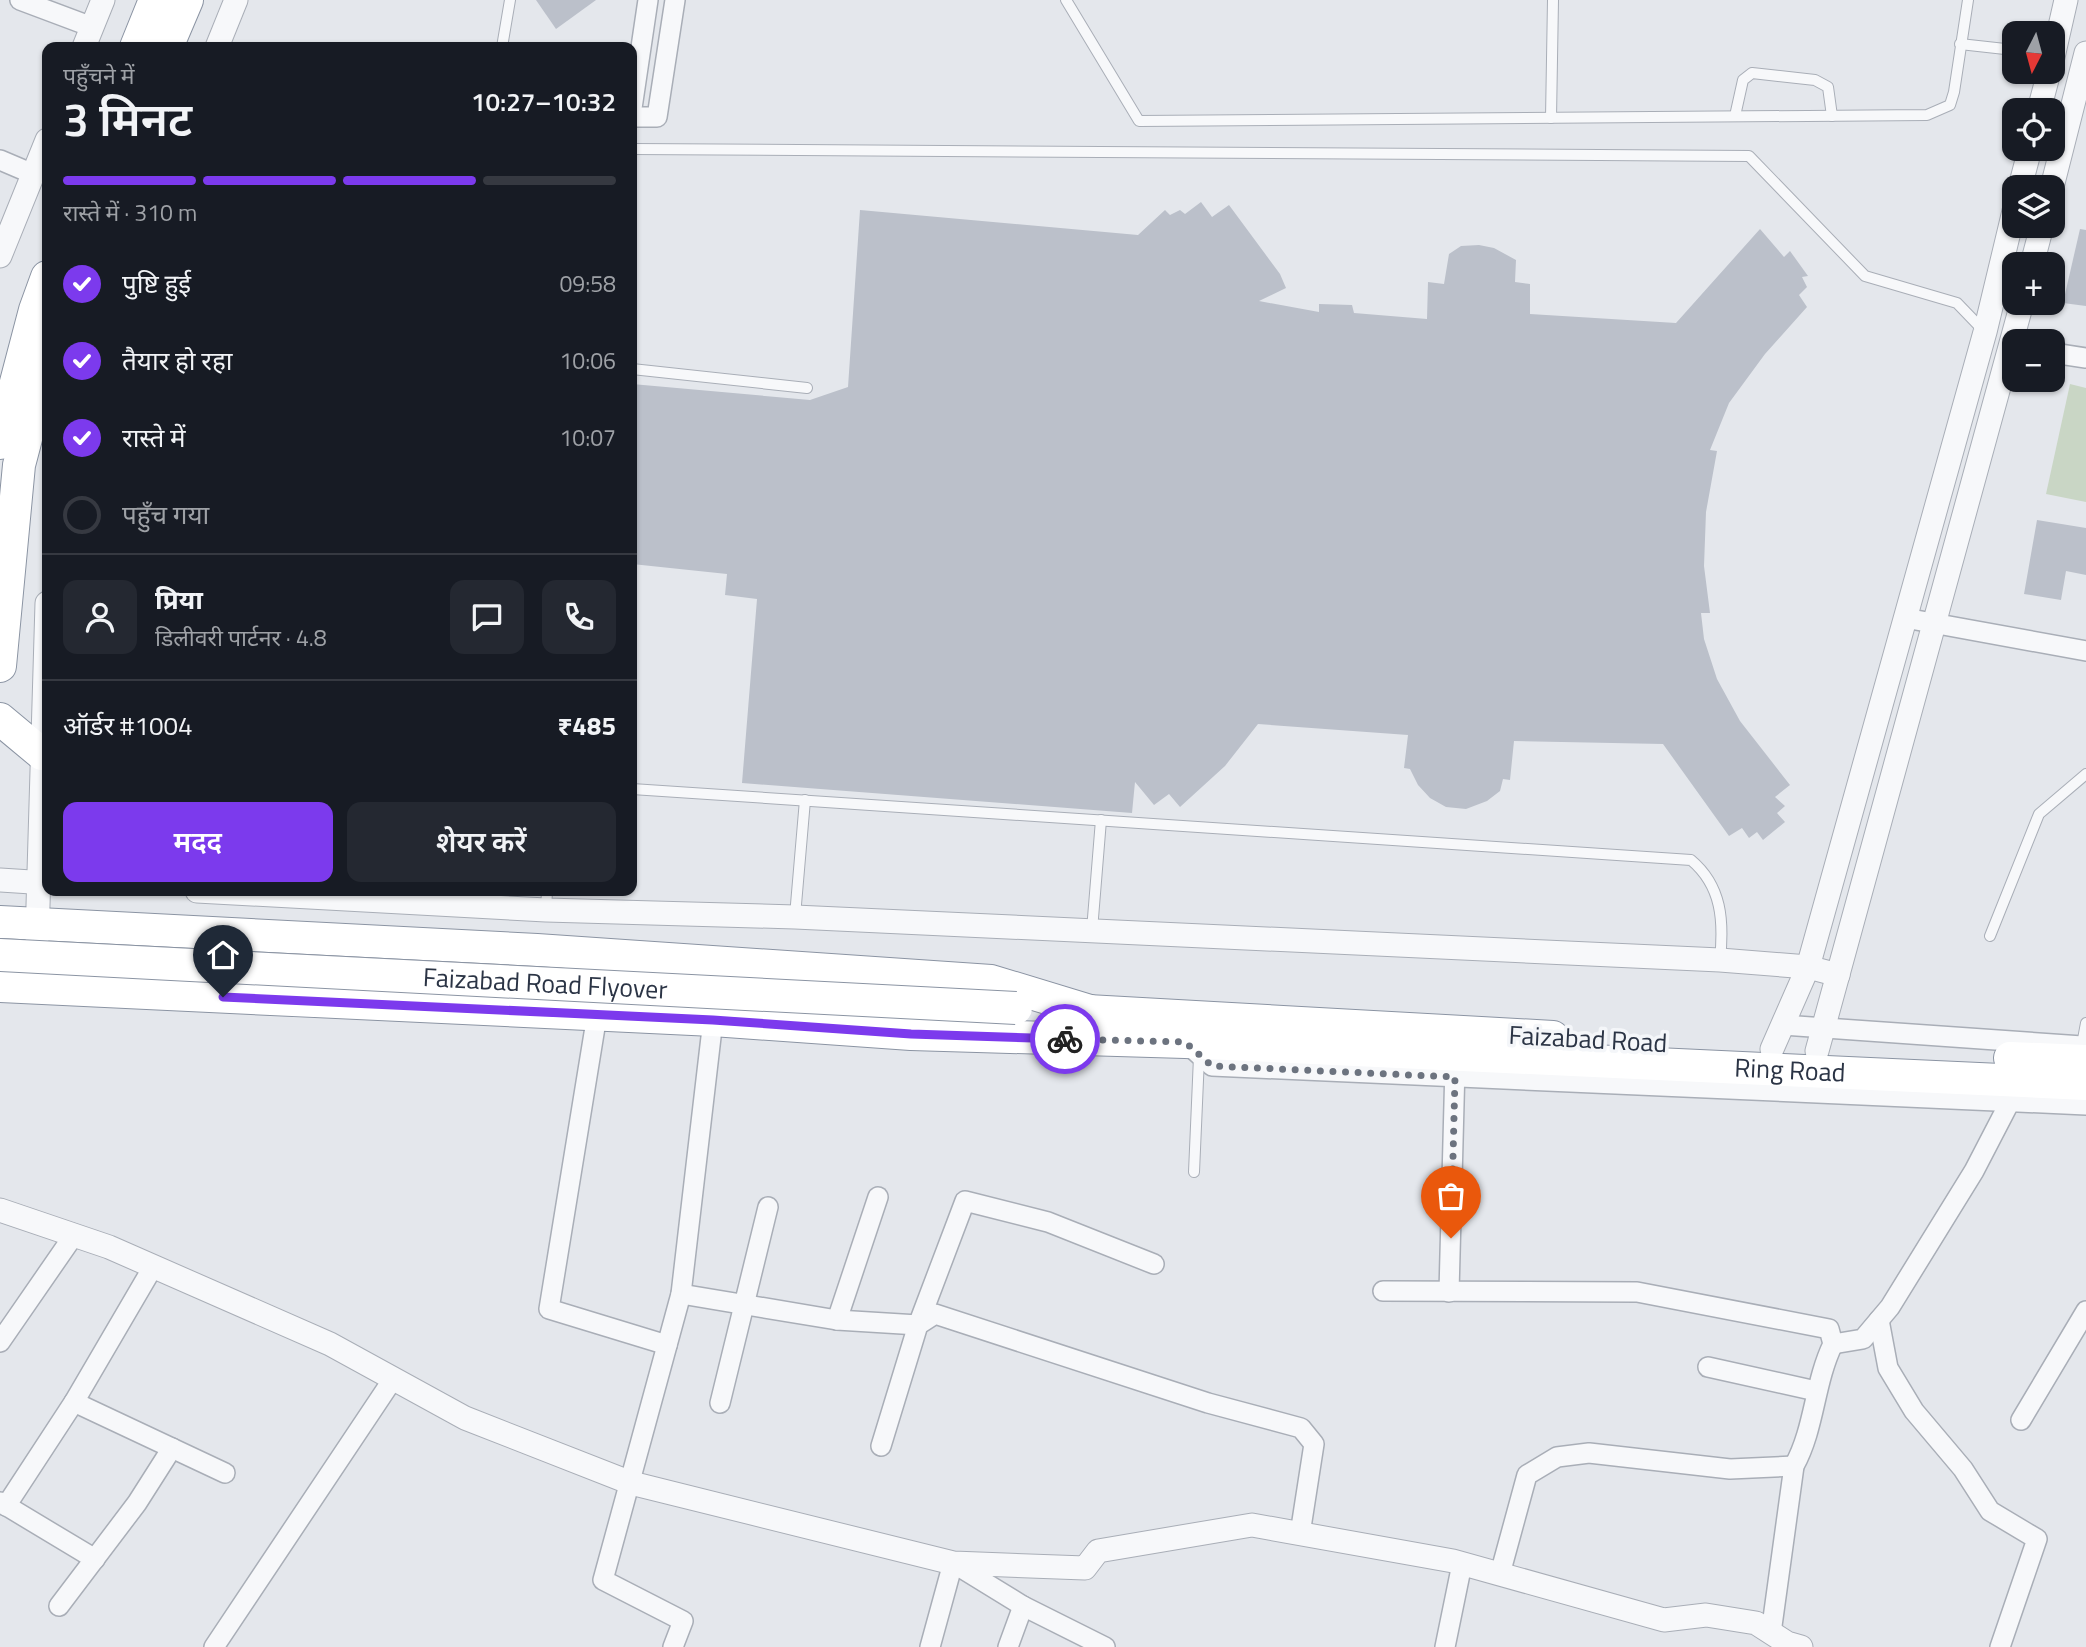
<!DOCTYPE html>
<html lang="hi">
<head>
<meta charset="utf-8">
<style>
	body { margin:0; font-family:"Titillium Web","Noto Sans Devanagari",sans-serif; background:#242831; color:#f1f3f6; height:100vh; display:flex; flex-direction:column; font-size:26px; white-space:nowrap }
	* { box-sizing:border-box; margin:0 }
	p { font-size:23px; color:#9ea1a6 }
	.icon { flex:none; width:38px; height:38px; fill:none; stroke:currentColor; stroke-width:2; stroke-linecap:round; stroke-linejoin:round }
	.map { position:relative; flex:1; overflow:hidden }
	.side { position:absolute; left:42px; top:42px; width:595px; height:854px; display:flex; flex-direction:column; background:#171b24; border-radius:14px; box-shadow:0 2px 5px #0004 }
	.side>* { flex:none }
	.needle { width:46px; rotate:186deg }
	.tools { position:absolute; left:2002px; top:21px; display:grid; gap:14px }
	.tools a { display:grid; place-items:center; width:63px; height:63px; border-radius:14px; background:#171b24; box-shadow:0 2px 5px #0004; font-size:35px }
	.pin { position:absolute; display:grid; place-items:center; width:60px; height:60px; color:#fff; margin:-72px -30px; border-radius:50% 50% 50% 0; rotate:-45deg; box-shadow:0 0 7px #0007 }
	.pin .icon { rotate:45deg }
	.courier { position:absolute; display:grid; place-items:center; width:70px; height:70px; margin:-35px; border:5px solid #7c3aed; border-radius:50%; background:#fff; color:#222; box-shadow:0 2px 9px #0007 }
	.overview em { font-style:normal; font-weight:600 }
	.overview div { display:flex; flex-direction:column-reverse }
	.overview { display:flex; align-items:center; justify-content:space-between; height:119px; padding:0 21px }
	h1 { font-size:46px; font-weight:600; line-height:52px }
	.bar { display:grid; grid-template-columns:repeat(4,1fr); gap:10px 7px; align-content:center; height:84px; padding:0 21px }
	.bar i { height:9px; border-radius:5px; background:#363941 }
	.bar .active { background:#7c3aed }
	.bar p { grid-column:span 4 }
	.line { display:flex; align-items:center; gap:18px; padding:0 21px; border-top:2px solid #363941 }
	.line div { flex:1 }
	.round { display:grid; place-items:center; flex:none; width:74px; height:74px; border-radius:14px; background:#242831 }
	ol { padding:0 21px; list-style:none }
	li { display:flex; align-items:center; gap:21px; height:77px }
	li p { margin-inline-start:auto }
	li .icon { padding:7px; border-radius:50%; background:#7c3aed; color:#fff; stroke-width:4 }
	li:last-child { color:#9ea1a6 }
	li i { width:38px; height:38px; border:4px solid #363941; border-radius:50% }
	.cta { display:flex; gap:14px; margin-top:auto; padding:14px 21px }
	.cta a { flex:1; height:80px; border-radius:14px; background:#7c3aed; color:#fff; font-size:28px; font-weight:600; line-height:80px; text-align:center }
	.cta a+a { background:#242831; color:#f1f3f6 }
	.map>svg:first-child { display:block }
	.green { fill:#c9d6c5 }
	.building { fill:#bbc0ca }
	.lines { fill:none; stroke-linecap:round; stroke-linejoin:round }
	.service-casing { stroke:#a9aeb7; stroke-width:12 }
	.minor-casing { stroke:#a9aeb7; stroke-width:22 }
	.tertiary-casing { stroke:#a9aeb7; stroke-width:25 }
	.trunk-casing { stroke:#8b94a3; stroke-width:34 }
	.service { stroke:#f7f8fa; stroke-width:10 }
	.minor { stroke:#f7f8fa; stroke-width:19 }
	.tertiary { stroke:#f7f8fa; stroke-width:23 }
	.trunk { stroke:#fff; stroke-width:32 }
	.trunk-bridge-casing { stroke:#8b94a3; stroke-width:34; stroke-linecap:butt }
	.trunk-bridge { stroke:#fff; stroke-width:32 }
	.done { stroke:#6c737f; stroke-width:7; stroke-dasharray:0 12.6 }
	.route { stroke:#7c3aed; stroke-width:9 }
	.labels { text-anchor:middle; stroke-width:7; stroke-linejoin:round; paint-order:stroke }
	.street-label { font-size:26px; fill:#2b3445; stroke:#f4f6f9 }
</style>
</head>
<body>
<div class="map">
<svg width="2086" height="1647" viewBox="0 0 2086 1647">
	<rect width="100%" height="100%" fill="#e4e7ec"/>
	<!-- green -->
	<path class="green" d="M2070 384 2086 388V502L2046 494Z"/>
	<!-- building -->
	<g class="building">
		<path d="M536 0H596L556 29Z"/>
		<path d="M1201 202 1212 217 1229 205 1280 274 1286 288 1259 301 1319 312V304L1352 305 1354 313 1427 319 1428 282 1444 284 1449 254 1461 246 1479 245 1494 248 1516 260 1515 282 1530 284V314L1676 323 1760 229 1784 257 1790 251 1808 276 1802 277 1807 287 1799 295 1807 307 1765 354 1729 403 1710 450 1717 451 1706 512 1704 566 1710 613H1701L1704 639 1717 679 1740 721 1790 785 1775 797 1785 806 1777 813 1785 822 1763 840 1757 832 1749 838 1742 828 1729 836 1663 744 1514 741 1510 780 1503 779 1500 791 1487 801 1466 809 1446 807 1430 798 1418 785 1410 769 1404 768 1408 735 1258 724 1225 766 1180 807 1169 794 1154 805 1135 782 1132 813 742 783 757 599 725 595 727 574 632 564V384L810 400 848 387 860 210 1138 235 1165 210 1170 215 1180 210 1185 214Z"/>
		<path d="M2080 229 2086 230V306L2063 303Z"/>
		<path d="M2037 520 2086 528V575L2066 571 2061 600 2024 594Z"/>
	</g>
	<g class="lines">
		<defs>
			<g id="service">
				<path d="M1066 0 1139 121 1927 115 1950 105 1954 92 1968 0"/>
				<path d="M1960 44 2014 50"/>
				<path d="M502 47 510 0"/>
				<path d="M1735 116 1743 80 1752 73 1815 80 1828 87 1832 116"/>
				<path d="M1551 118 1553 0"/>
				<path d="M632 149 1749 156 1865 276 1957 303 1983 330"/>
				<path d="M632 369 807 388"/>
				<path d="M632 789 1691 860C1722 886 1724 921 1720 960"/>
				<path d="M546 910 547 891"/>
				<path d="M795 916 805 800"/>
				<path d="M1092 930 1101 820"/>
				<path d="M1990 936 2039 814 2086 774"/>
				<path d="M2081 1050 2086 1023"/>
				<path d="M1194 1172 1199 1057"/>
			</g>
			<g id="minor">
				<path d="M20 0 92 27"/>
				<path d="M632 108 648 0"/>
				<path d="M632 117H657L675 0"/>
				<path d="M0 160 33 174"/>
				<path d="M2053 353 2086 358"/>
				<path d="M1905 618 2086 651"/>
				<path d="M597 1015 549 1309 667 1345"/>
				<path d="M1783 1025 2082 1046"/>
				<path d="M1185 1042 1212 1066 2086 1105"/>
				<path d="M1383 1291 1637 1292 1829 1329 1833 1344C1814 1383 1815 1428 1794 1466L1771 1633"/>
				<path d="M1449 1292 1455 1066"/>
				<path d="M681 1294 837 1320 918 1325 965 1201 1048 1222 1154 1264"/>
				<path d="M837 1320 878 1197"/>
				<path d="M1879 1320 1888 1368 1914 1411 1963 1469 1990 1511 2037 1539 2000 1647"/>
				<path d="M0 1342 74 1235"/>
				<path d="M1833 1344 1863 1339 1890 1307 1974 1171 2016 1090"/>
				<path d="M1708 1367 1816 1391"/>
				<path d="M74 1402 225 1473"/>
				<path d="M720 1403 768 1207"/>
				<path d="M2021 1420 2086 1311"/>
				<path d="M881 1446 918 1325 935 1314 1208 1403 1301 1428 1314 1444 1300 1534"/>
				<path d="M0 1502 95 1559"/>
				<path d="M6 1506 74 1402 153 1267"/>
				<path d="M1500 1574 1527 1475 1557 1457 1589 1453 1730 1469 1794 1466"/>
				<path d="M59 1606 137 1503 172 1448"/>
				<path d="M214 1647 393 1379"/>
				<path d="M673 1647 683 1621 603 1580 681 1294 713 1020"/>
				<path d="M930 1647 953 1563 1023 1606 1105 1647"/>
				<path d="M1008 1647 1023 1606"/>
				<path d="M1445 1647 1462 1564"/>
			</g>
			<g id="tertiary">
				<path d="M84 47 103 0"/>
				<path d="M217 47 236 0"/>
				<path d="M2053 57 2066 0"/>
				<path d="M2039 110 2049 72"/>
				<path d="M2020 187 2030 149"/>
				<path d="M2052 187 2086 53"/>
				<path d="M0 256 47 140"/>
				<path d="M2032 264 2042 226"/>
				<path d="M0 880 47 883"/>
				<path d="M197 891 546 910 795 917 1720 960 1808 967 1838 975"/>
				<path d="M37 939 47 603"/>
				<path d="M1772 1049 1808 967 1985 332 2014 211"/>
				<path d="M1817 1051 2022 303"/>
				<path d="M0 1210 109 1247 330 1344 465 1418 631 1483 953 1563 1085 1568 1098 1551 1252 1525 1453 1561 1664 1620 1706 1615 1756 1623 1787 1643 1801 1647"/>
			</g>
			<g id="trunk">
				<path d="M136 47 155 0"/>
				<path d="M167 47 187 0"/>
				<path d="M0 443 35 310 47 277"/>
				<path d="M0 666 19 465 47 359"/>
				<path d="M0 719 42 754"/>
				<path d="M0 922 537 950 991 981 1090 1011"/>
				<path id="s1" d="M0 986 713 1020 911 1034 1185 1042 2086 1084"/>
				<path d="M1070 1010 1553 1037"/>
				<path d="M2010 1058 2086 1061"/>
			</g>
		</defs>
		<!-- service casing -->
		<use href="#service" class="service-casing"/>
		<!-- minor casing -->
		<use href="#minor" class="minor-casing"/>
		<!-- tertiary casing -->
		<use href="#tertiary" class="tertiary-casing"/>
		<!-- trunk casing -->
		<use href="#trunk" class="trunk-casing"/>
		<!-- service -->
		<use href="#service" class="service"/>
		<!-- minor -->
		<use href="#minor" class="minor"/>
		<!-- tertiary -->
		<use href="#tertiary" class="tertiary"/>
		<!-- trunk -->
		<use href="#trunk" class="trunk"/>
		<defs>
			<g id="trunk-bridge">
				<path id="s2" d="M0 955 1016 1008"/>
			</g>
		</defs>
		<!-- trunk-bridge casing -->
		<use href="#trunk-bridge" class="trunk-bridge-casing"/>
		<!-- trunk-bridge -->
		<use href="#trunk-bridge" class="trunk-bridge"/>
	</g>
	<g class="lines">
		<!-- done -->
		<path class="done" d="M1065 1039 1185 1042 1212 1066 1455 1077 1451 1238"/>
		<!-- route -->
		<path class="route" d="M223 997 713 1020 911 1034 1065 1039"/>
	</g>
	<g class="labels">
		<!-- street labels -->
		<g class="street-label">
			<text dy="9" stroke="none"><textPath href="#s2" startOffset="546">Faizabad Road Flyover</textPath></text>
			<text transform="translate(1588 1039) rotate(3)" y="9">Faizabad Road</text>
			<text dy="9" stroke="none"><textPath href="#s1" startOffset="1792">Ring Road</textPath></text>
		</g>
	</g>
</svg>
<div class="tools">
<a><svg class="needle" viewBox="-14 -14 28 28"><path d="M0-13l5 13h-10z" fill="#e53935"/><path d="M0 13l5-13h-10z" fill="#9ea1a6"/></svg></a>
<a><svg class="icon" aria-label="locate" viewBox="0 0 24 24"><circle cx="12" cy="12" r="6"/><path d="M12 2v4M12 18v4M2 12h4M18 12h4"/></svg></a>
<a><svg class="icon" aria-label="layers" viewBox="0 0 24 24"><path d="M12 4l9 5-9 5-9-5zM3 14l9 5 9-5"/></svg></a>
<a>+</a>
<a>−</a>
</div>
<div class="pin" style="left:1451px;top:1238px;background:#ea580c"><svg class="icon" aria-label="bag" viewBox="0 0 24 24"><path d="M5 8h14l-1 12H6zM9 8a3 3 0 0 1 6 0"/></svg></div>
<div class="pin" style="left:223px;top:997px;background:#1f2937"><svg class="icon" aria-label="home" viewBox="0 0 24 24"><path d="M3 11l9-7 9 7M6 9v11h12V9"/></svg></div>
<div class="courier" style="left:1065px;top:1039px"><svg class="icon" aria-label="bike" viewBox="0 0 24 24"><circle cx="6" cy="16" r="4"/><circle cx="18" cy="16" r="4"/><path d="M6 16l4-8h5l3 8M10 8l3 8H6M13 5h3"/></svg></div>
<section class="side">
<div class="overview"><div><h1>3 मिनट</h1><p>पहुँचने में</p></div><em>10:27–10:32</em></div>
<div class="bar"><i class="active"></i><i class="active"></i><i class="active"></i><i></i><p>रास्ते में · 310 m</p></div>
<ol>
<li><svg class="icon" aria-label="check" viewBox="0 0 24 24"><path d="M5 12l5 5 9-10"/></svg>पुष्टि हुई<p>09:58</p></li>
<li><svg class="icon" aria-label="check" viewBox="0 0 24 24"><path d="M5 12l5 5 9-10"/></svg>तैयार हो रहा<p>10:06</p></li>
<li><svg class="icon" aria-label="check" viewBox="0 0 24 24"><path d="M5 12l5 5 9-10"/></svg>रास्ते में<p>10:07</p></li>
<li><i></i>पहुँच गया</li>
</ol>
<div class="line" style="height:126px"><a class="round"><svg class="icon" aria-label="person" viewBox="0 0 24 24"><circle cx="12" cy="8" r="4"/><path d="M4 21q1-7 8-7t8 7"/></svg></a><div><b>प्रिया</b><p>डिलीवरी पार्टनर · 4.8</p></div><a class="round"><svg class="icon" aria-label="chat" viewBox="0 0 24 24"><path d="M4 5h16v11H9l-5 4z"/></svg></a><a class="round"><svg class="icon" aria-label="phone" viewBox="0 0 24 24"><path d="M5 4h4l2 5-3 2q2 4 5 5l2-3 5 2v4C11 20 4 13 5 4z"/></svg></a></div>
<div class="line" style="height:91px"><div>ऑर्डर #1004</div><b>₹485</b></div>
<div class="cta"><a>मदद</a><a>शेयर करें</a></div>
</section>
</div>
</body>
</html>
